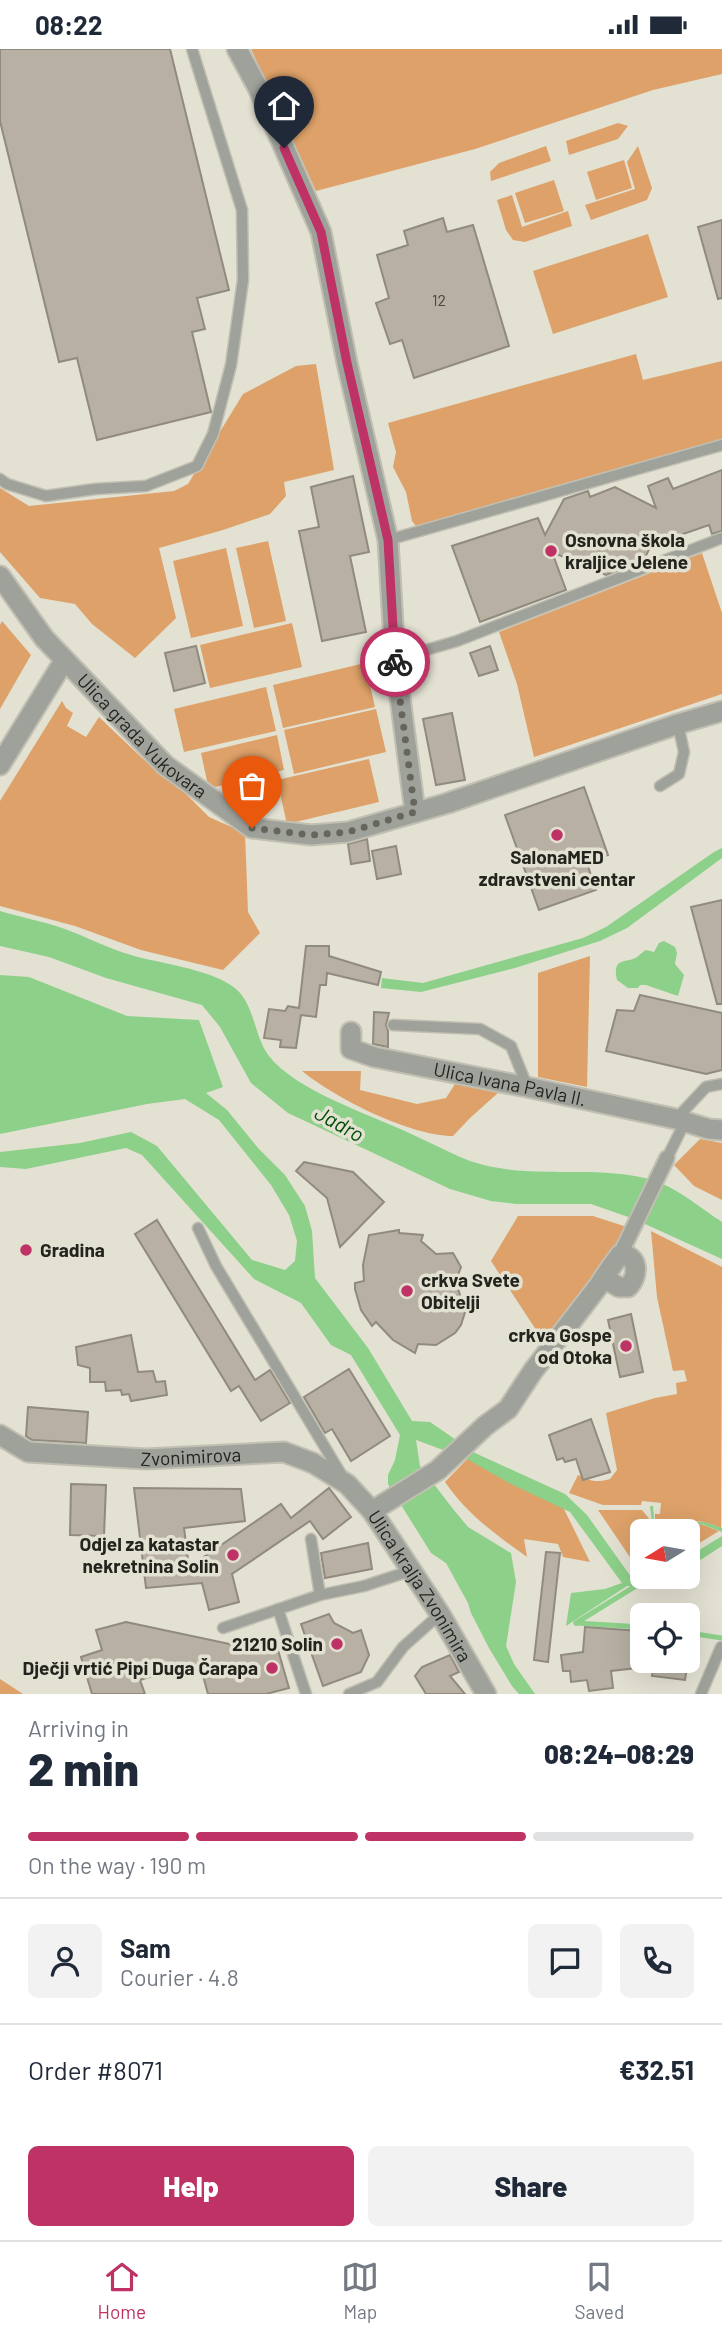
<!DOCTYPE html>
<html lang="en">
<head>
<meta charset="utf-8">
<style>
	body { margin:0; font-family:Barlow,sans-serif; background:#f2f2f3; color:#1f2937; height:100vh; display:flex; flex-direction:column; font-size:26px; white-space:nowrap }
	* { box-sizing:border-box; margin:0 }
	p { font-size:23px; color:#747a83 }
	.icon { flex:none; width:38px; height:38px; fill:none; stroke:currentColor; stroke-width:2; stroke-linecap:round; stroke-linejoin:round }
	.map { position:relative; height:1645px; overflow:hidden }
	.drawer { display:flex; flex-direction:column; background:#fff; flex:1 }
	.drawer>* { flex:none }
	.needle { width:46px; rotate:259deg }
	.fabs { position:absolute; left:630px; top:1470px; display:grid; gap:14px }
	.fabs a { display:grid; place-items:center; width:70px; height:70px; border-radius:10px; background:#fff; box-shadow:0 7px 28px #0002; font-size:35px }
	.pin { position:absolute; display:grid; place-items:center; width:60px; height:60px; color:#fff; margin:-72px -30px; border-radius:50% 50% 50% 0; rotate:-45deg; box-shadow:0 0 7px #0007 }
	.pin .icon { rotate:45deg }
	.courier { position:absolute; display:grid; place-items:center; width:70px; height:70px; margin:-35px; border:5px solid #be3266; border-radius:50%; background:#fff; color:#222; box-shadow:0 2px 9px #0007 }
	.headline em { font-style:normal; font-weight:800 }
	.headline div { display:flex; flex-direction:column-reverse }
	.headline { display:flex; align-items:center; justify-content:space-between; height:119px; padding:0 28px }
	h1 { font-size:46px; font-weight:800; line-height:52px }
	.bar { display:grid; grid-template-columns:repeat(4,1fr); gap:10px 7px; align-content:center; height:84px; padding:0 28px }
	.bar i { height:9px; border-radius:5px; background:#e0e1e3 }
	.bar .on { background:#be3266 }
	.bar p { grid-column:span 4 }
	.line { display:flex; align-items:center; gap:18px; padding:0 28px; border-top:2px solid #e0e1e3 }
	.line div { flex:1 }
	.round { display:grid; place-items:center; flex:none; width:74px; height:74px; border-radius:10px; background:#f2f2f3 }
	.cta { display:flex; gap:14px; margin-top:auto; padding:14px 28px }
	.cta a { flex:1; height:80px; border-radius:10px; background:#be3266; color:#fff; font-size:28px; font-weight:800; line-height:80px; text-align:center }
	.cta a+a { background:#f2f2f3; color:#1f2937 }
	.status { display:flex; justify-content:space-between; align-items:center; height:49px; padding:0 35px; background:#fff; direction:ltr }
	.status svg { height:19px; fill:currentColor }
	.menu { display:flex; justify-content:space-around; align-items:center; height:98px; border-top:2px solid #e0e1e3; background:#fff; font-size:19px; color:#747a83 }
	.menu a { display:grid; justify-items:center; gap:4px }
	.menu .on { color:#be3266 }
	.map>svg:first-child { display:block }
	.green { fill:#dda169 }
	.water { fill:#8cd089 }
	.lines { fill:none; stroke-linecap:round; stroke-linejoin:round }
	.stream { stroke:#8cd089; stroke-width:5 }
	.building { fill:#b7b0a3; stroke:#918a7e; stroke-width:2 }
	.service-casing { stroke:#c1bfb2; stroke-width:13 }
	.pedestrian-casing { stroke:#c1bfb2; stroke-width:18 }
	.minor-casing { stroke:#c1bfb2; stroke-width:23 }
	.service { stroke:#9fa29b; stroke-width:10 }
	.pedestrian { stroke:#9fa29b; stroke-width:14 }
	.minor { stroke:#9fa29b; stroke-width:19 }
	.done { stroke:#67665d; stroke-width:7; stroke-dasharray:0 12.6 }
	.route { stroke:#be3266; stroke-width:9 }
	.poi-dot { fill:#be3266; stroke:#e3e1d2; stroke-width:2.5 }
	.labels { text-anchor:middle; stroke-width:7; stroke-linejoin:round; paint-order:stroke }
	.number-label { font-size:16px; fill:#49473f }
	.poi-label { font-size:19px; font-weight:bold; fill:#24241e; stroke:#e3e1d2; text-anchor:end }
	.street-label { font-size:19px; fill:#24241e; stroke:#e3e1d2 }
	.water-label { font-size:21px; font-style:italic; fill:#014d06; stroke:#e3e1d2 }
</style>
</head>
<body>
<div class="status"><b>08:22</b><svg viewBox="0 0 49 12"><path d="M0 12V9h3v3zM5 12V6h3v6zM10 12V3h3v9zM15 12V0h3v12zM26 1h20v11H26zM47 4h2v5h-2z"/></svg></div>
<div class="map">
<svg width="722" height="1645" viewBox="0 0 722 1645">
	<rect width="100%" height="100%" fill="#e3e1d2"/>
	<!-- green -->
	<g class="green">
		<path d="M251 0H722V25L653 41 475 100 316 142Z"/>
		<path d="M618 74 628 77 618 90 569 106 566 92Z"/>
		<path d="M546 97 551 112 491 132 490 123 499 114Z"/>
		<path d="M638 97 652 139 647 151 591 171 585 156 635 140 627 113Z"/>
		<path d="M624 111 632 139 596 151 587 123Z"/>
		<path d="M554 131 564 162 525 174 515 144Z"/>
		<path d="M512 146 522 178 568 162 572 177 525 193 513 191 506 181 497 151Z"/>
		<path d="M648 185 668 248 553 285 533 222Z"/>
		<path d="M636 305 643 331 722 312V393L416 477 412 472 406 443 393 418 396 403 388 374Z"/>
		<path d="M316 315 334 421 284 433 286 447 270 465 223 481 159 499 176 569 135 609 92 575 75 555 40 549 0 503V439L29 457 174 442 188 435 243 345 296 317Z"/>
		<path d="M268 492 286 572 254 579 236 499Z"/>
		<path d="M226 499 243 577 191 589 173 512Z"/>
		<path d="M702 504 722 564V645L534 708 517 635 499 583Z"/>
		<path d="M2 572 31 606 0 660V576Z"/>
		<path d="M292 574 302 618 210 639 200 596Z"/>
		<path d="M365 614 375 658 283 679 273 636Z"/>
		<path d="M266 638 276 682 184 703 174 660Z"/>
		<path d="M62 652 66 659 73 664 67 677 86 688 99 668 142 709 184 743 209 768 245 784 248 863 260 884 223 921 141 901 75 877 0 857V752Z"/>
		<path d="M376 660 386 703 294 725 284 681Z"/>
		<path d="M277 686 284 721 215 738 207 732 201 704Z"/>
		<path d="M369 710 379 753 287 775 277 731Z"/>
		<path d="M590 907 587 1038 538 1028V924Z"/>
		<path d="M302 1022H361L360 1041 417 1055 446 1049 455 1035H470L499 1043 470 1069 453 1087C410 1087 335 1049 302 1022Z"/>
		<path d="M700 1090 722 1094V1151L694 1137 674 1116Z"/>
		<path d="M518 1167H593L627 1178 553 1288 540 1287 491 1212Z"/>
		<path d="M651 1182 722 1218 721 1479C715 1477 709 1474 703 1473 688 1470 677 1482 661 1479L655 1471V1465H660L661 1454 642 1452 641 1456H603L569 1444 578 1426C590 1432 597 1434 610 1430L617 1421 606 1364 655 1349 677 1345 676 1334 687 1332 684 1321 673 1322 657 1248Z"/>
		<path d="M468 1409 563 1458 590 1513 563 1508 558 1495 524 1490 527 1508C496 1486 467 1465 445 1433Z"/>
		<path d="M598 1461H642L659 1482H642V1521L636 1517Z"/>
		<path d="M701 1475 719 1482 688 1501V1482H680L688 1478Z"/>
		<path d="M0 1630 23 1645H0Z"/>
	</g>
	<!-- water -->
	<g class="water">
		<path d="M722 799V809L627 879 600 892 515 919 421 943 381 939 382 929 423 934 583 889 606 878 714 803Z"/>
		<path d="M0 862C20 868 42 872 62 879 85 887 107 899 131 906 161 915 206 919 232 937 255 952 253 986 269 1007 295 1041 368 1065 407 1083 425 1091 442 1100 460 1108 520 1134 587 1114 649 1130 675 1137 699 1158 722 1173V1210L634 1170 591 1155H516L491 1152 450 1140 288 1064 251 1034 220 978 202 956 106 929 49 908 0 897Z"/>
		<path d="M664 892 675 898 677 904 675 915 684 926 678 947 646 936H640L638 939H628L617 931C612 907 626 915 637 908 640 906 642 903 646 901L654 903 659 894Z"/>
		<path d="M0 926 29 928 127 967 199 971 223 1038 206 1044 227 1061 258 1099 285 1126 305 1157 312 1182 315 1229 368 1299 412 1372 430 1373 475 1404 565 1445 587 1466 629 1525 639 1531 654 1528H673L646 1539 627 1537 566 1577 571 1544 605 1540 622 1534 570 1463 511 1435 465 1409 416 1391 420 1417 453 1460 468 1478 511 1504 516 1533 506 1597 514 1615 535 1645H519L512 1637 489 1599 471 1564 468 1554 446 1514 431 1504 388 1435V1426L395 1411 400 1386 351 1306 331 1296 301 1254 254 1230 142 1106 126 1099 26 1120 0 1118V1103L80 1094 131 1083 157 1097 252 1211 285 1221 295 1212 297 1192 289 1166 271 1136 219 1071 185 1050 147 1055 0 1085Z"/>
		<path d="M650 1457H653L654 1471 661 1480C676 1483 685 1472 700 1473 707 1473 715 1477 722 1479V1483L702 1475 677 1482H659L652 1472Z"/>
		<path d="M722 1487V1497L688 1519V1508Z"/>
	</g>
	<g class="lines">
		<!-- stream -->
		<g class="stream">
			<path d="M576 1574 639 1535"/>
			<path d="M576 1574 642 1578"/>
			<path d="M689 1584 722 1589"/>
		</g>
	</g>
	<!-- building -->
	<g class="building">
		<path d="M0 0H170L229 241 197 249 205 280 192 283 211 363 97 391 77 309 59 313 0 72Z"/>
		<path d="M443 169 447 183 473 176 509 297 414 329 402 291 390 295 376 254 389 249 377 206 408 196 404 182Z"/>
		<path d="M722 171V249L718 250 698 178Z"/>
		<path d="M722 421V482L712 485 709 476 651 496 644 511 606 526 552 503 566 541 480 573 452 497 538 469 545 486 564 450 588 442 590 448 615 438 656 459 648 437 668 429 673 440Z"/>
		<path d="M353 427 369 503 350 507 366 583 322 592 299 482 319 478 311 438Z"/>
		<path d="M196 597 205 634 174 642 165 604Z"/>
		<path d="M490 597 498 621 479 627 470 604Z"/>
		<path d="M452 664 465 731 436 736 423 670Z"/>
		<path d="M584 738 608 806 587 814 596 841 539 861 505 766Z"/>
		<path d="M367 790 370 812 351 815 348 795Z"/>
		<path d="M396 797 401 825 377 830 372 802Z"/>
		<path d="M722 851V955H717L691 858Z"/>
		<path d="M306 897H329V907L381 923 378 936 327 924 326 936H320L316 968 301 966 296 999 280 998 281 991 264 989 269 960 285 962 288 957 299 959Z"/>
		<path d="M640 946 722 964V1021L706 1025 606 1002 617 961 634 962Z"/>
		<path d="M374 963 389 964 386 976 388 982V998L373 995Z"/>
		<path d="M304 1113 353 1123 384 1153 340 1198 327 1149 296 1122Z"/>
		<path d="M157 1171 255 1331 270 1321 290 1354 261 1372 239 1337 231 1342 135 1185Z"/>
		<path d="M399 1181V1184L423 1186 421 1192 436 1205 453 1204 461 1218 456 1231 461 1250 466 1249V1260L461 1276 455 1284 436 1296 418 1295 415 1304 393 1291 376 1273 372 1277 361 1261 355 1240V1234L364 1232 363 1216 369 1186Z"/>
		<path d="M631 1265 643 1323 620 1328 608 1271Z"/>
		<path d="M131 1286 138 1323 153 1322 156 1333 165 1332 167 1346 131 1352 129 1345 122 1346 121 1341 106 1342 105 1333H90V1319L78 1316 76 1298Z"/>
		<path d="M349 1320 390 1387 351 1412 332 1380 325 1384 304 1348Z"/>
		<path d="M28 1358 88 1363 86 1394 32 1391 26 1387Z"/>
		<path d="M591 1370 610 1423 583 1431 576 1410 565 1413 563 1409 557 1411 549 1386Z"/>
		<path d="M71 1435 106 1436 104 1487 70 1486Z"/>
		<path d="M134 1439 241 1440 245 1472 184 1479 189 1518 281 1455 291 1469 329 1439 351 1468 323 1490 310 1472 232 1525 239 1553 209 1561 202 1534 146 1539Z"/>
		<path d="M368 1494 372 1520 325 1529 321 1504Z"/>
		<path d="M546 1503 560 1504 548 1613 534 1611Z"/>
		<path d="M329 1565 334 1574 353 1584 361 1581 369 1606 361 1623 323 1637 301 1575Z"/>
		<path d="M126 1573 253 1600 276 1594 289 1639 266 1645H208L202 1623 178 1619 140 1631 145 1645H92L81 1608 102 1601 96 1581Z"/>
		<path d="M585 1578 640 1582 637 1619 611 1622 613 1639 589 1642 587 1631 571 1633 570 1622H563L561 1606 583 1603Z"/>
		<path d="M450 1606 459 1623 450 1627 465 1645H426L415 1627 422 1618Z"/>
		<path d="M654 1612H688L685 1631 652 1627Z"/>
	</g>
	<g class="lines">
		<defs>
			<g id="service">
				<path d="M0 430 7 435 46 447 95 440 146 437 197 417 213 385 231 316 243 231 242 161 192 0"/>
				<path d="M388 491 722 396"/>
				<path d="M395 610 457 592 722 489"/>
				<path d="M660 737 679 725 684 703 678 675"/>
				<path d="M393 976 480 980 511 997 527 1037"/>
				<path d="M676 1070 706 1038 722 1035"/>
				<path d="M667 1109 685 1073"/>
				<path d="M198 1179 216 1217 341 1425"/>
				<path d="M311 1490 320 1546"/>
				<path d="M278 1560 306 1645"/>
				<path d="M223 1579 320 1546 364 1537 410 1522"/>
				<path d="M349 1645 377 1633 403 1598 440 1565"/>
				<path d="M701 1645 721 1598"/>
			</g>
			<path id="pedestrian" d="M620 1206 667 1109"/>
			<g id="minor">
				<path d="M237 0 258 39 321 183 347 314 388 491 395 610 415 763"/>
				<path id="s1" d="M0 527 44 589 165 716 252 779 311 786 348 783 448 754 678 675 722 662"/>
				<path d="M0 716 64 612"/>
				<path id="s2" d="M351 983V1000L374 1008 527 1038 676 1070 709 1080 722 1081"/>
				<path id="s3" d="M0 1386 28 1403 146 1410 284 1403 313 1414 347 1435 372 1462 440 1565 486 1645"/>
				<path d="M372 1462 438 1421 485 1377 508 1360 533 1322 600 1235C606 1225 613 1215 620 1206 639 1205 639 1227 628 1238H619L604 1229"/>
			</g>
		</defs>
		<!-- service casing -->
		<use href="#service" class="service-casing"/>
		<!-- pedestrian casing -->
		<use href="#pedestrian" class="pedestrian-casing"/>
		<!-- minor casing -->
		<use href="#minor" class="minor-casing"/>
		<!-- service -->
		<use href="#service" class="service"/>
		<!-- pedestrian -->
		<use href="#pedestrian" class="pedestrian"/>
		<!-- minor -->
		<use href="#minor" class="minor"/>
	</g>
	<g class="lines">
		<!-- done -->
		<path class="done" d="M252 779 311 786 348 783 415 763 395 613"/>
		<!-- route -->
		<path class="route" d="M284 99 321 183 347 314 388 491 395 613"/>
	</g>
	<!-- markers -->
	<g class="poi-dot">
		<circle cx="551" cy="502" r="7"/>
		<circle cx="557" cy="786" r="7"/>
		<circle cx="26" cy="1201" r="7"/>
		<circle cx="407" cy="1242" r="7"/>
		<circle cx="626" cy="1297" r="7"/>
		<circle cx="233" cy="1506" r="7"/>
		<circle cx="337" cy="1595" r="7"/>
		<circle cx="272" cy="1619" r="7"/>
	</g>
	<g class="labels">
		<!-- number labels -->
		<g class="number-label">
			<text x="439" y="257">12</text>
		</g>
		<!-- poi labels -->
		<g class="poi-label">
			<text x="565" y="498" text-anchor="start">Osnovna škola<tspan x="565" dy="22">kraljice Jelene</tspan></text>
			<text x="557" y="815" text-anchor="middle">SalonaMED<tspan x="557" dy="22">zdravstveni centar</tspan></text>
			<text x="40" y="1208" text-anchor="start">Gradina</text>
			<text x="421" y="1238" text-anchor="start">crkva Svete<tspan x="421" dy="22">Obitelji</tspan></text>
			<text x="612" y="1293">crkva Gospe<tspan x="612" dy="22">od Otoka</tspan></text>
			<text x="219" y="1502">Odjel za katastar<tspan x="219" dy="22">nekretnina Solin</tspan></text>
			<text x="323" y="1602">21210 Solin</text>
			<text x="258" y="1626">Dječji vrtić Pipi Duga Čarapa</text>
		</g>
		<!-- street labels -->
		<g class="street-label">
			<text dy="7" stroke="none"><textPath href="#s1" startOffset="215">Ulica grada Vukovara</textPath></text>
			<text dy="7" stroke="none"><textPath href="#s2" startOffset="180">Ulica Ivana Pavla II.</textPath></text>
			<text dy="7" stroke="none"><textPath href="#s3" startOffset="196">Zvonimirova</textPath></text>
			<text dy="7" stroke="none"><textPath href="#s3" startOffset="486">Ulica kralja Zvonimira</textPath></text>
		</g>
		<!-- water labels -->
		<g class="water-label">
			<text transform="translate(339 1075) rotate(29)" y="7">Jadro</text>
		</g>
	</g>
</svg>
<div class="fabs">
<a><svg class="needle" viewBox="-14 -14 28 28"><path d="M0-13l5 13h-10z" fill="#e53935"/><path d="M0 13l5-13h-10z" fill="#747a83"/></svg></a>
<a><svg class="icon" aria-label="locate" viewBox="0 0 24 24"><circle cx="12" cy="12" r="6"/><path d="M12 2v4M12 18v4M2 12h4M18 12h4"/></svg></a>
</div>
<div class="pin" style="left:252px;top:779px;background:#ea580c"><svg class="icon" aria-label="bag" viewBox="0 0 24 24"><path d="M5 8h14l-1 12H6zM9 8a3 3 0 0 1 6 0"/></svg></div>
<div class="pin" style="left:284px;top:99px;background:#1f2937"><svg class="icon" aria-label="home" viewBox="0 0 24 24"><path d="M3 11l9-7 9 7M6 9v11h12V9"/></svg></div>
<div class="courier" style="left:395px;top:613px"><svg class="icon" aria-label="bike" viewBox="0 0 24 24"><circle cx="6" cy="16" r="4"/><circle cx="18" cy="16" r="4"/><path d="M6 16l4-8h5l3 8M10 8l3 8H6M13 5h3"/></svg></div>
</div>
<section class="drawer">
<div class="headline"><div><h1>2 min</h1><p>Arriving in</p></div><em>08:24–08:29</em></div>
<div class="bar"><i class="on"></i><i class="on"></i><i class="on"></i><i></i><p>On the way · 190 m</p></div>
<div class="line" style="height:126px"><a class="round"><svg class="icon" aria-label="person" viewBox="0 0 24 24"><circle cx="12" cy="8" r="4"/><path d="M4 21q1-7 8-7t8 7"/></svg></a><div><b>Sam</b><p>Courier · 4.8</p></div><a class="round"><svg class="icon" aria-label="chat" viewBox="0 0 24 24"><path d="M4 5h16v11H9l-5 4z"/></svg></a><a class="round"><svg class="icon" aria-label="phone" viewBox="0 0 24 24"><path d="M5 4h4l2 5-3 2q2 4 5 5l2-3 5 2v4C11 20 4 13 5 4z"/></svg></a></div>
<div class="line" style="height:91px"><div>Order #8071</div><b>€32.51</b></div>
<div class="cta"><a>Help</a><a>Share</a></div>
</section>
<nav class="menu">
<a class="on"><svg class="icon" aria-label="home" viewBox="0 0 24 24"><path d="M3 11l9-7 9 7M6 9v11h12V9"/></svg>Home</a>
<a><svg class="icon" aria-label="map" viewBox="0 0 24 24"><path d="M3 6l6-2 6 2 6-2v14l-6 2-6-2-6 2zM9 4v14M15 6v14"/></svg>Map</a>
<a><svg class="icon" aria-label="saved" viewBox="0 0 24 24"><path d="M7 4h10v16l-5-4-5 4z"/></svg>Saved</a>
</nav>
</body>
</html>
